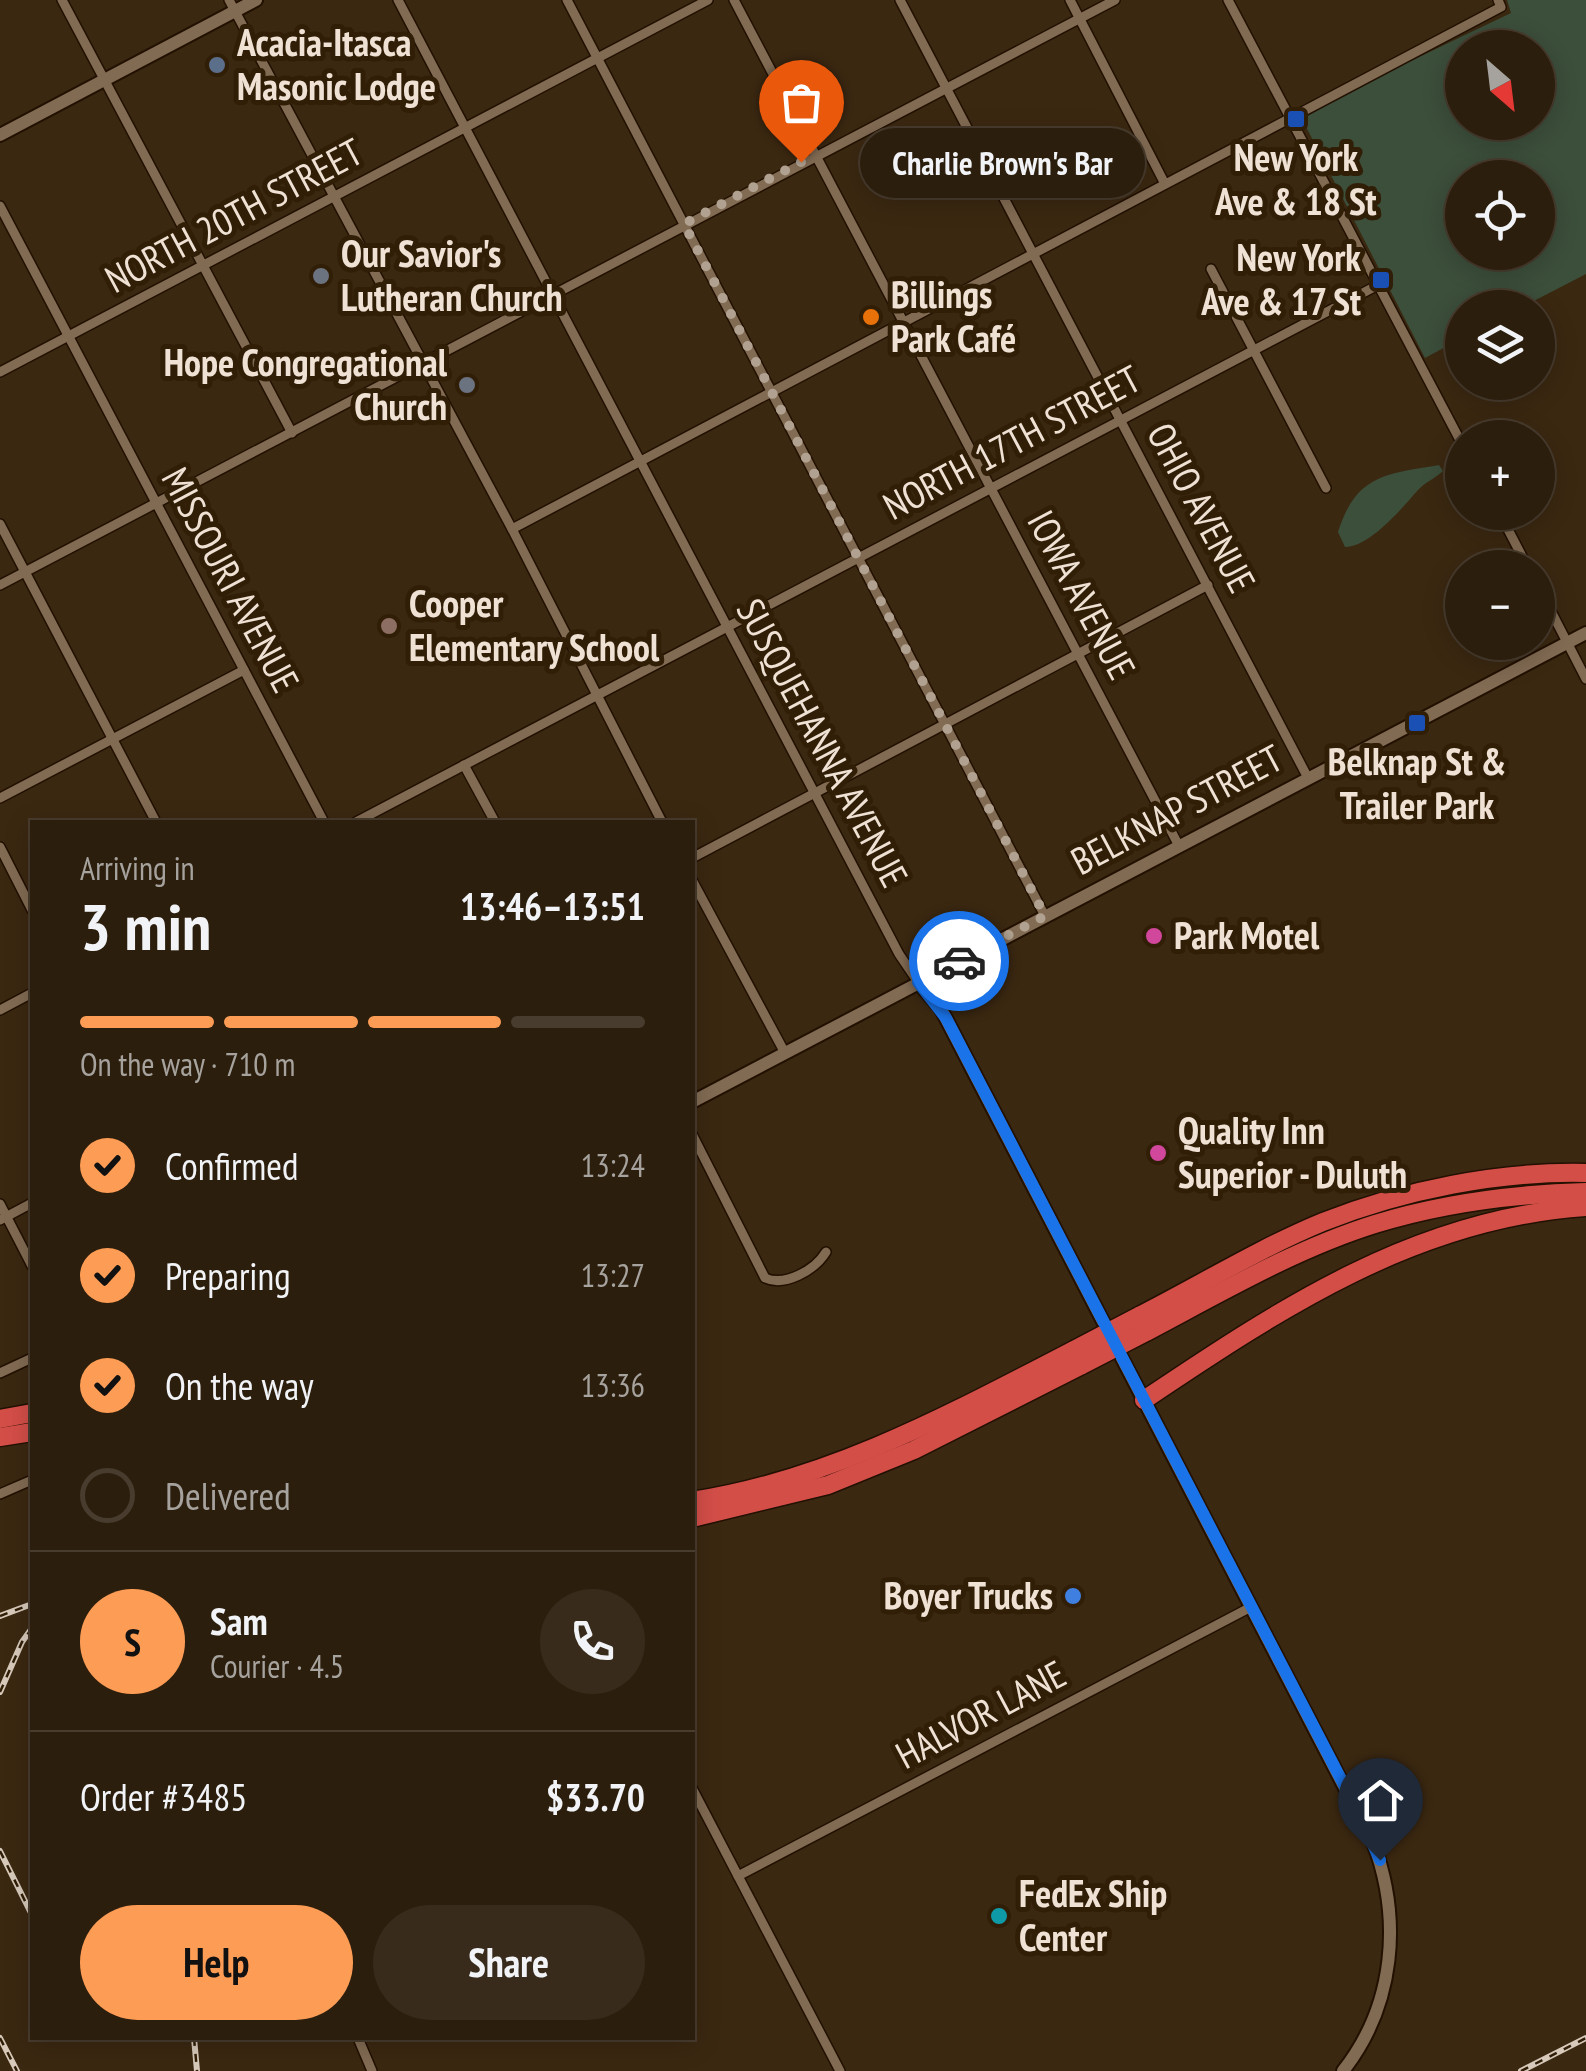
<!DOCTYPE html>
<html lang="en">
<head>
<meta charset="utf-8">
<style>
	body { margin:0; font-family:"PT Sans Narrow",sans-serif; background:#382b1b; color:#f1f3f6; height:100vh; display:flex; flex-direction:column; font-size:38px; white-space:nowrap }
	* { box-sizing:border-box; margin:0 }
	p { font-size:32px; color:#a6a29d }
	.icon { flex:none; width:55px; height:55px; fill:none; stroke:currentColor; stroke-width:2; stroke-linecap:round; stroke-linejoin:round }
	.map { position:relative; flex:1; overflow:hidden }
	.side { position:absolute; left:30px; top:820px; width:665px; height:1220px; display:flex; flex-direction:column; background:#2c1e0d; border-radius:0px; box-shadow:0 5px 25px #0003,0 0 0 2px #483c2e }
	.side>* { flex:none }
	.needle { width:65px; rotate:152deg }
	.buttons { position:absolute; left:1445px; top:30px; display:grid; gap:20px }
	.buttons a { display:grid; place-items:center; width:110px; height:110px; border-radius:50%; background:#2c1e0d; box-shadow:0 5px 25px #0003,0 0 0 2px #483c2e; font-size:50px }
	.pin { position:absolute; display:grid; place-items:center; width:85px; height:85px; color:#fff; margin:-102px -42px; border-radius:50% 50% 50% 0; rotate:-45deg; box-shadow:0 0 10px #0007 }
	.pin .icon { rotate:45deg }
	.courier { position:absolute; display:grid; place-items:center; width:100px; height:100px; margin:-50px; border:8px solid #1a73e8; border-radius:50%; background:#fff; color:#222; box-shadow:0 2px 12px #0007 }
	.bubble { position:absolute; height:70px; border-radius:35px; background:#2c1e0d; box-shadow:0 5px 25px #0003,0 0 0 2px #483c2e; font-size:32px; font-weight:800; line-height:70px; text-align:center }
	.headline em { font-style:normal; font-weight:800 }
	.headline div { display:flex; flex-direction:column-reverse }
	.headline { display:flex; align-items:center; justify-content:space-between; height:170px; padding:0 50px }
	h1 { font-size:65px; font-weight:800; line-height:75px }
	.bar { display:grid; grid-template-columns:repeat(4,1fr); gap:15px 10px; align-content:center; height:120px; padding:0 50px }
	.bar i { height:12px; border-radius:8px; background:#483c2e }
	.bar .active { background:#fd9c55 }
	.bar p { grid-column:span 4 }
	.line { display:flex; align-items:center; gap:25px; padding:0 50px; border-top:2px solid #483c2e }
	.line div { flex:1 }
	.round { display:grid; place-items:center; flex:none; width:105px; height:105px; border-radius:52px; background:#382b1b }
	ol { padding:0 50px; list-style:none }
	li { display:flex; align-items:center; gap:30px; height:110px }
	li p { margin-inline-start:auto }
	li .icon { padding:10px; border-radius:50%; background:#fd9c55; color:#111; stroke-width:4 }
	li:last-child { color:#a6a29d }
	li i { width:55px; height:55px; border:5px solid #483c2e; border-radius:50% }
	.cta { display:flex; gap:20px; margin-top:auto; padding:20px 50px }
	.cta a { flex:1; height:115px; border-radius:60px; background:#fd9c55; color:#111; font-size:40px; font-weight:800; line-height:115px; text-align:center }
	.cta a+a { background:#382b1b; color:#f1f3f6 }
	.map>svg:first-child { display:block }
	.green { fill:#3c4f3b; fill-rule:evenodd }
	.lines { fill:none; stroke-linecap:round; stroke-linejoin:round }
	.street-casing { stroke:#221000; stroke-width:12 }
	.secondary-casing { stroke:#221000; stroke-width:16 }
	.highway-casing { stroke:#221000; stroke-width:21 }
	.street { stroke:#826b53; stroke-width:9 }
	.secondary { stroke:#826b53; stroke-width:12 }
	.highway { stroke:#d44e48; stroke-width:18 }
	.rail-casing { stroke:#d7cabb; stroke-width:6 }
	.rail { stroke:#311e07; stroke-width:2.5; stroke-dasharray:8; stroke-linecap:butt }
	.highway-bridge-casing { stroke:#221000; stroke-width:21; stroke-linecap:butt }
	.highway-bridge { stroke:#d44e48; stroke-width:18 }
	.done { stroke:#b0a190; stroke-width:10; stroke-dasharray:0 18 }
	.route { stroke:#1a73e8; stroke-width:12 }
	.service-dot { fill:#5c6f8a; stroke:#311e07; stroke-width:4 }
	.transit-dot { fill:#1a4fb4; stroke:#311e07; stroke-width:4 }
	.worship-dot { fill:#6b7280; stroke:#311e07; stroke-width:4 }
	.food-dot { fill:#e8710a; stroke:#311e07; stroke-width:4 }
	.education-dot { fill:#8d6e63; stroke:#311e07; stroke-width:4 }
	.hotel-dot { fill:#d1479c; stroke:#311e07; stroke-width:4 }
	.shop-dot { fill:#3f7fe0; stroke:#311e07; stroke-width:4 }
	.culture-dot { fill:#0f9aa8; stroke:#311e07; stroke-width:4 }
	.labels { text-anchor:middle; stroke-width:10; stroke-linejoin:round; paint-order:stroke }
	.poi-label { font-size:38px; font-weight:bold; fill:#efe2d5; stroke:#311e07; text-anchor:start }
	.street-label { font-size:38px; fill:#efe2d5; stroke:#311e07 }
</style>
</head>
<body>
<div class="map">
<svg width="1586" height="2071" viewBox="0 0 1586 2071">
	<rect width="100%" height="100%" fill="#3b2811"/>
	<!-- green -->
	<g class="green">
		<path d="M1507 0H1586V274L1522 307 1462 308V338L1425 358 1302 119 1371 80 1511 13ZM1462 48H1538V122H1462ZM1462 178H1538V252H1462Z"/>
		<path d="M1439 465 1443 471C1436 478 1425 482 1418 490 1402 508 1370 547 1345 547L1338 532C1356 475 1385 474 1439 465Z"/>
	</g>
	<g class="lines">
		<defs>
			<g id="street">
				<path d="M62 0 292 433"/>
				<path d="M229 0 512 529 662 822"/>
				<path d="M398 0 899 954 918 982"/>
				<path d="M567 0 1045 916"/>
				<path d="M734 0 1179 846"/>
				<path d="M900 0 1308 778"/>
				<path d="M1070 0 1165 184"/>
				<path d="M1228 0 1462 444"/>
				<path d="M0 206 324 822"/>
				<path d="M1211 269 1326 488"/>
				<path d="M0 372 708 0"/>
				<path d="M1499 512 1528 568"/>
				<path d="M0 524 156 822"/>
				<path d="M512 529 1501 7 1498 0"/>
				<path d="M0 585 1115 0"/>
				<path d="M1538 586 1586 679"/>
				<path d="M464 765 495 822"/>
				<path d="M0 798 244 670"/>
				<path d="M356 822 1378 285"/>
				<path d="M0 847 32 910"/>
				<path d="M692 858 1208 585"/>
				<path d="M692 880 785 1053"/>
				<path d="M0 1010 32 993"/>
				<path d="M692 1134 765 1278C785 1287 815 1270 826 1252"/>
				<path d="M0 1204 32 1266"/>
				<path d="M0 1220 32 1203"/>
				<path d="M0 1373 32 1358"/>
				<path d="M0 1494 32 1480"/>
				<path d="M692 1788 840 2071"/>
				<path d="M738 1876 1251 1607"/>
				<path d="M358 2038 372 2071"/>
			</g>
			<g id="secondary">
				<path d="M0 135 256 0"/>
				<path d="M918 982 941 1009 1373 1842C1402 1919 1395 2005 1343 2071"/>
				<path d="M692 1102 1586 633"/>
			</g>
			<g id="highway">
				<path d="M1139 1316C1200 1285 1260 1248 1323 1222 1404 1190 1499 1171 1586 1173"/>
				<path d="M1146 1332C1220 1293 1295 1249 1375 1224 1443 1203 1514 1194 1586 1192"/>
				<path d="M1144 1400C1281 1308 1417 1218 1586 1207"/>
				<path d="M0 1419 32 1413"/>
				<path d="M0 1437 32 1432"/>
				<path d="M692 1501C830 1480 952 1413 1074 1350"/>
				<path d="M692 1518 828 1485 914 1450 1082 1365"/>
			</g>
		</defs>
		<!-- street casing -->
		<use href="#street" class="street-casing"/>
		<!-- secondary casing -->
		<use href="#secondary" class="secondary-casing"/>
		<!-- highway casing -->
		<use href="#highway" class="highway-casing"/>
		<!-- street -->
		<use href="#street" class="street"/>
		<!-- secondary -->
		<use href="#secondary" class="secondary"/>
		<!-- highway -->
		<use href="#highway" class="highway"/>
		<defs>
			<g id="rail">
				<path d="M0 1616 32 1604"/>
				<path d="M0 1692 22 1642 32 1628"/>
				<path d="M0 1851 32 1915"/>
				<path d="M0 2038 17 2071"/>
				<path d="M194 2038 197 2071"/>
				<path d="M1521 2071 1586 2038"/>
			</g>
		</defs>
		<!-- rail casing -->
		<use href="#rail" class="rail-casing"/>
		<!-- rail -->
		<use href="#rail" class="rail"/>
		<defs>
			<g id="highway-bridge">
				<path d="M1074 1350 1139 1316"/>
				<path d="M1082 1365 1146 1332"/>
			</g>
		</defs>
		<!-- highway-bridge casing -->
		<use href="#highway-bridge" class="highway-bridge-casing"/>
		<!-- highway-bridge -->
		<use href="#highway-bridge" class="highway-bridge"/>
	</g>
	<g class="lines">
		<!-- done -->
		<path class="done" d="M801 162 684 224 1045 916 959 961"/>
		<!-- route -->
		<path class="route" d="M959 961 918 982 946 1018 1358 1812 1380 1860"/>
	</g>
	<!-- markers -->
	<circle class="service-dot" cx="217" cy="65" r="10"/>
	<g class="transit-dot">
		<rect x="1286" y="109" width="20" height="20" rx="5"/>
		<rect x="1371" y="270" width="20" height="20" rx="5"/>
		<rect x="1407" y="713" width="20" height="20" rx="5"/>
	</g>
	<g class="worship-dot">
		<circle cx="321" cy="276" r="10"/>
		<circle cx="467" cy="385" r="10"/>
	</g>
	<circle class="food-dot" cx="871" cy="317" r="10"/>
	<circle class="education-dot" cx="389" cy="626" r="10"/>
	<g class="hotel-dot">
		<circle cx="1154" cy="936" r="10"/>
		<circle cx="1158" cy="1153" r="10"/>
	</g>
	<circle class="shop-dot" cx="1073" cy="1596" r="10"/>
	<circle class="culture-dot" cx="999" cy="1916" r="10"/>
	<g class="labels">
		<!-- poi labels -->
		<g class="poi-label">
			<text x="237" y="56">Acacia-Itasca<tspan x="237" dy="44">Masonic Lodge</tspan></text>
			<text x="1296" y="171" text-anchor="middle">New York<tspan x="1296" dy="44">Ave &amp; 18 St</tspan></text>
			<text x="341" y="267">Our Savior's<tspan x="341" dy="44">Lutheran Church</tspan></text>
			<text x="1361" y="271" text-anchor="end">New York<tspan x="1361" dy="44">Ave &amp; 17 St</tspan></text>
			<text x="891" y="308">Billings<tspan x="891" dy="44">Park Café</tspan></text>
			<text x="447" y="376" text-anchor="end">Hope Congregational<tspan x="447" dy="44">Church</tspan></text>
			<text x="409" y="617">Cooper<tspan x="409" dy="44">Elementary School</tspan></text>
			<text x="1417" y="775" text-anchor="middle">Belknap St &amp;<tspan x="1417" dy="44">Trailer Park</tspan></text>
			<text x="1174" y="949">Park Motel</text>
			<text x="1178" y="1144">Quality Inn<tspan x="1178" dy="44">Superior - Duluth</tspan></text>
			<text x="1053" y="1609" text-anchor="end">Boyer Trucks</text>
			<text x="1019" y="1907">FedEx Ship<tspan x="1019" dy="44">Center</tspan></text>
		</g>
		<!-- street labels -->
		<g class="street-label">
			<text transform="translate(234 216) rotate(-28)" y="13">NORTH 20TH STREET</text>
			<text transform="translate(1012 443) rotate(-28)" y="13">NORTH 17TH STREET</text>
			<text transform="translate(1201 508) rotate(62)" y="13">OHIO AVENUE</text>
			<text transform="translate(230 580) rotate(62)" y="13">MISSOURI AVENUE</text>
			<text transform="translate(1081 595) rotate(62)" y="13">IOWA AVENUE</text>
			<text transform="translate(822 743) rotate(62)" y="13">SUSQUEHANNA AVENUE</text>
			<text transform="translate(1177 810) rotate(-28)" y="13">BELKNAP STREET</text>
			<text transform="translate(981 1715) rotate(-28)" y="13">HALVOR LANE</text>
		</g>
	</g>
</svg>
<div class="buttons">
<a><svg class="needle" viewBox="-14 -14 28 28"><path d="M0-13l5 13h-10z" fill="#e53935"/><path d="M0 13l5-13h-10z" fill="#a6a29d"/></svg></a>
<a><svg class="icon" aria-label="locate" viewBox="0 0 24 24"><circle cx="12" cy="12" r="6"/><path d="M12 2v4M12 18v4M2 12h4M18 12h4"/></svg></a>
<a><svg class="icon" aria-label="layers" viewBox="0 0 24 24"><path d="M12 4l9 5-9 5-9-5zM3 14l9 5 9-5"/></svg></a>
<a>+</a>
<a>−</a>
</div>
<div class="pin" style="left:801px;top:162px;background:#ea580c"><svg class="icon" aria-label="bag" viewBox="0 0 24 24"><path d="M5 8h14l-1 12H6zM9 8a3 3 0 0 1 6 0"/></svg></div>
<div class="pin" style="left:1380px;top:1860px;background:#1f2937"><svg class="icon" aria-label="home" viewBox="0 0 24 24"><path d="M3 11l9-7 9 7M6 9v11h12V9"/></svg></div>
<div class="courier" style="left:959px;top:961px"><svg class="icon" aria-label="car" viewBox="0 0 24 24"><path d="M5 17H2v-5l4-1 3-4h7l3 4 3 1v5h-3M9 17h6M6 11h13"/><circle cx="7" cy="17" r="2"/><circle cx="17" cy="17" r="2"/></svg></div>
<div class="bubble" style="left:860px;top:128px;width:285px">Charlie Brown's Bar</div>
<section class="side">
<div class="headline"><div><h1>3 min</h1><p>Arriving in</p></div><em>13:46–13:51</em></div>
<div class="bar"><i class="active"></i><i class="active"></i><i class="active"></i><i></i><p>On the way · 710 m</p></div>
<ol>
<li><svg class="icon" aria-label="check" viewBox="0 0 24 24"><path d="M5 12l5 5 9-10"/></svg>Confirmed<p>13:24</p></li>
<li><svg class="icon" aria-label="check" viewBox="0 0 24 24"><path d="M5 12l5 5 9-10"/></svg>Preparing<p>13:27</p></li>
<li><svg class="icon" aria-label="check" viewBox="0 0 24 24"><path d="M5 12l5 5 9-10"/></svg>On the way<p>13:36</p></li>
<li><i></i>Delivered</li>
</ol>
<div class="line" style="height:180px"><b class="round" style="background:#fd9c55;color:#111">S</b><div><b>Sam</b><p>Courier · 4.5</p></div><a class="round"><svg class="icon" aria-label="phone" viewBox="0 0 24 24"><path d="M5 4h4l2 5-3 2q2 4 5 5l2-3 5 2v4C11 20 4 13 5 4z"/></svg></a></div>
<div class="line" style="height:130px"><div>Order #3485</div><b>$33.70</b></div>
<div class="cta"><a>Help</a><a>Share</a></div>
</section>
</div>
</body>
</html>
